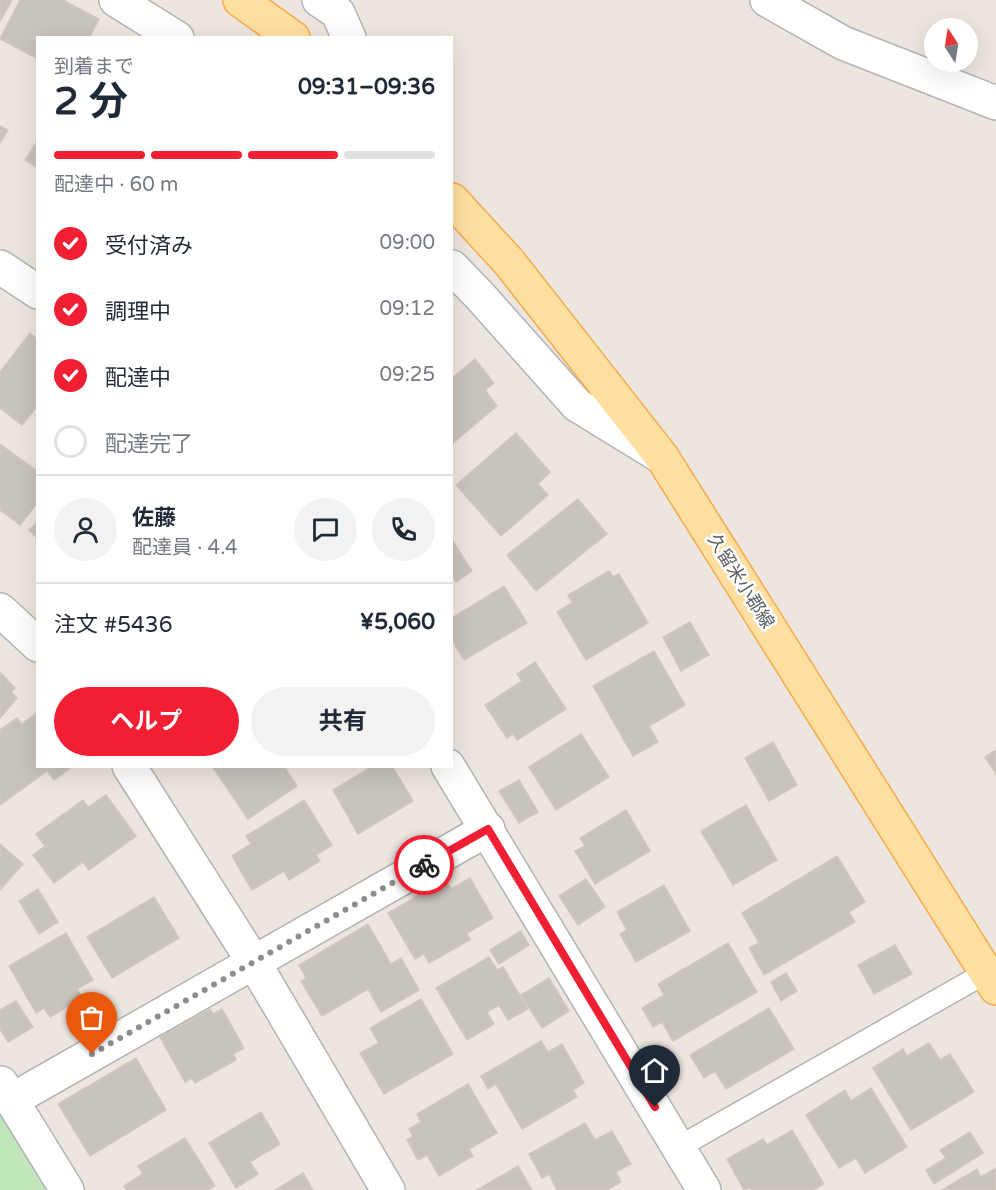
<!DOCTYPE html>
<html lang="ja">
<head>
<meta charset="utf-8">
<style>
	body { margin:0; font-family:"Varela Round","Noto Sans JP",sans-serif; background:#f2f2f3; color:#1f2937; height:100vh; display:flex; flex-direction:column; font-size:22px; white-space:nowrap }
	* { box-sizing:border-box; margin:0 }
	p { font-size:20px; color:#747a83 }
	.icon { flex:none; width:33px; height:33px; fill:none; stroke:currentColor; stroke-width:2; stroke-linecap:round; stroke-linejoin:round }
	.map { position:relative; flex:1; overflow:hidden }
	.drawer { position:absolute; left:36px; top:36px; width:417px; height:732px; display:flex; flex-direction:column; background:#fff; border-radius:0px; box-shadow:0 6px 24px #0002 }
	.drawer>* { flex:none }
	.needle { width:39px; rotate:348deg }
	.controls { position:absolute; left:924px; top:18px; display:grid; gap:12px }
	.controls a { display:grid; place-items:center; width:54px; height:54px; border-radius:50%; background:#fff; box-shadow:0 6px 24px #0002; font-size:30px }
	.pin { position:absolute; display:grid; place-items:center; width:51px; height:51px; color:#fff; margin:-62px -26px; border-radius:50% 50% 50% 0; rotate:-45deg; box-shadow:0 0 6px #0007 }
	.pin .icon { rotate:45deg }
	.courier { position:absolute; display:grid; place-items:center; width:60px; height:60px; margin:-30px; border:4px solid #f11f34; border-radius:50%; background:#fff; color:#222; box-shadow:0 2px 8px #0007 }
	.head em { font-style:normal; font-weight:700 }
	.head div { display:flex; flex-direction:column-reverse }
	.head { display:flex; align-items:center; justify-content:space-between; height:102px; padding:0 18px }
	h1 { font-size:39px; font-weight:700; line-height:45px }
	.bar { display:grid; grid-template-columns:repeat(4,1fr); gap:9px 6px; align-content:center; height:72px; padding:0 18px }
	.bar i { height:8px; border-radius:4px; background:#e0e1e3 }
	.bar .selected { background:#f11f34 }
	.bar p { grid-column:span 4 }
	.line { display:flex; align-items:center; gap:15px; padding:0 18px; border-top:2px solid #e0e1e3 }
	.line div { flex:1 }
	.round { display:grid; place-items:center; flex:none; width:63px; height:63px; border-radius:32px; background:#f2f2f3 }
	ol { padding:0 18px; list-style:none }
	li { display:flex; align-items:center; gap:18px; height:66px }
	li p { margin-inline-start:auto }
	li .icon { padding:6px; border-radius:50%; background:#f11f34; color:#fff; stroke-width:4 }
	li:last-child { color:#747a83 }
	li i { width:33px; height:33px; border:3px solid #e0e1e3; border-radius:50% }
	.cta { display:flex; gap:12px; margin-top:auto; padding:12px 18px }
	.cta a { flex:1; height:69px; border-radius:36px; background:#f11f34; color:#fff; font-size:24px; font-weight:700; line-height:69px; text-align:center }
	.cta a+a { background:#f2f2f3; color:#1f2937 }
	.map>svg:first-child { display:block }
	.green { fill:#c1e6b9 }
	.building { fill:#c9c3be; stroke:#d1c7bd; stroke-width:1.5 }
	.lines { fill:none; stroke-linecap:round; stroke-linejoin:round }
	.service-casing { stroke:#b0b4b8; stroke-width:24 }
	.minor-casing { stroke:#b0b4b8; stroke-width:36 }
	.primary-casing { stroke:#f8a94c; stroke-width:36 }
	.service { stroke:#fff; stroke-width:21 }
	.minor { stroke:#fff; stroke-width:33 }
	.primary { stroke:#ffdfa0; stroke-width:33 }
	.done { stroke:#8c8d8d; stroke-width:6; stroke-dasharray:0 10.8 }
	.route { stroke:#f11f34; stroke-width:8 }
	.labels { text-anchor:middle; stroke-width:5; stroke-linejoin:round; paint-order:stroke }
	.street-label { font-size:18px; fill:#585d61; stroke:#fff }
</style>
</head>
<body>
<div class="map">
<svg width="996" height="1190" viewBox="0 0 996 1190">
	<rect width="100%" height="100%" fill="#ece6de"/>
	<!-- green -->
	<path class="green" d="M0 1114 46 1190H0Z"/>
	<!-- building -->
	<g class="building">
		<path d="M0 0H12L0 21Z"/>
		<path d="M20 0H63L99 19 89 38H38V59L0 39Z"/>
		<path d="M0 126 8 130 0 143Z"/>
		<path d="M38 140V168L25 160Z"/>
		<path d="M30 333 38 340V405L22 425 0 408V372Z"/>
		<path d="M475 359 494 383 485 390 497 406 452 444V378Z"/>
		<path d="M516 433 550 472 538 484 548 495 501 536 456 485Z"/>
		<path d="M0 444 38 472V502L20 525 0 510Z"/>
		<path d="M578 499 607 534 536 591 507 555Z"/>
		<path d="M38 522V539L29 530Z"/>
		<path d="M452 540 472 571 456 582 452 576Z"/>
		<path d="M609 571 613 577 619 574 648 623 586 660 557 612 572 603 568 595Z"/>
		<path d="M504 586 527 623 464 660 452 640V618Z"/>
		<path d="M690 622 709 655 681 671 663 637Z"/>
		<path d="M654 651 685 705 649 726 658 742 633 756 593 686Z"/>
		<path d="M535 662 566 709 517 740 513 734 507 738 485 705 522 681 517 674Z"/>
		<path d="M0 672 15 688 11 692 17 698 0 718Z"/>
		<path d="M37 713 38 766H73L54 780 47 771 0 805V730L17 718 22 724Z"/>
		<path d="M581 734 609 777 556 810 529 767Z"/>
		<path d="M773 742 797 785 769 801 745 758Z"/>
		<path d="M996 750V774L985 757Z"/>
		<path d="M212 766H284L297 786 248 819Z"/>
		<path d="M373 766H392L413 801 358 834 333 790Z"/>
		<path d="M519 780 538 812 519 823 499 791Z"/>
		<path d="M106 795 136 836 89 870 83 862 54 883 33 855 45 846 36 834 83 800 88 807Z"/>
		<path d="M304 800 332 845 316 855 320 861 289 880 284 871 252 890 232 856 251 844 246 836Z"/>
		<path d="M746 805 777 860 733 885 701 831Z"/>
		<path d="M626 810 650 851 595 884 575 851 585 846 580 838Z"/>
		<path d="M0 844 23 864 0 890Z"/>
		<path d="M837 856 865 902 849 912 855 922 764 975 749 948 759 943 742 913Z"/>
		<path d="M470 878 493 918 467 933 470 940 429 963 424 954 415 959 388 913 445 880 451 889Z"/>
		<path d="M586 879 605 907 578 925 559 896Z"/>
		<path d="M664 885 690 931 636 962 620 934 627 930 617 912Z"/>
		<path d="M38 889 58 922 39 934 19 901Z"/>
		<path d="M154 897 179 938 112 978 87 937Z"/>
		<path d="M368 924 391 964 401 958 419 990 381 1012 368 989 322 1016 301 981 306 978 299 965Z"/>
		<path d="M521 931 529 945 499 964 490 950Z"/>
		<path d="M66 933 93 980 77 989 82 998 50 1017 44 1008 36 1013 9 966Z"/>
		<path d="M728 943 757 992 673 1041 662 1022 653 1027 642 1008 664 995 658 984Z"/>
		<path d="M895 945 912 974 874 994 858 965Z"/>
		<path d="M489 957 497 970 503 967 528 1009 508 1020 499 1005 487 1012 494 1024 467 1040 436 988Z"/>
		<path d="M786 973 797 991 781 1001 771 982Z"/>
		<path d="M549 978 569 1011 542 1028 521 995Z"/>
		<path d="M421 999 453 1054 384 1094 360 1053 379 1043 370 1028Z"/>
		<path d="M16 1001 33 1027 8 1042 0 1029V1010Z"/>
		<path d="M769 1008 794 1049 726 1089 715 1071 704 1078 690 1055Z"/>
		<path d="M210 1009 213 1014 222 1009 244 1048 233 1054 236 1060 195 1083 192 1078 185 1082 160 1037Z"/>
		<path d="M541 1041 548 1052 562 1044 584 1083 573 1090 577 1097 522 1129 496 1084 488 1089 481 1076Z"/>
		<path d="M929 1043 940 1060 950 1054 974 1092 911 1130 873 1068 903 1049 907 1056Z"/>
		<path d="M136 1058 166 1110 90 1156 58 1104Z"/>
		<path d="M468 1084 497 1133 469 1149 473 1156 439 1176 427 1155 418 1160 407 1140 413 1136 409 1129 421 1122 417 1114Z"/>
		<path d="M871 1088 907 1147 865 1173 856 1158 839 1168 806 1115 845 1090 851 1101Z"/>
		<path d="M261 1112 280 1144 250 1162 258 1174 236 1188 209 1143Z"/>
		<path d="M585 1123 595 1140 612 1131 631 1164 616 1172 621 1182 607 1190H557L549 1174 542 1178 529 1154Z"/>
		<path d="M792 1130 824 1184 813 1190H752L750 1188 744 1190 727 1159 763 1139 767 1145Z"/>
		<path d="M970 1132 983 1153 934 1184 926 1170 946 1158 940 1150Z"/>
		<path d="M185 1138 215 1186 207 1190H126L124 1186 143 1174 138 1166Z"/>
		<path d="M518 1166 532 1190H477Z"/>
		<path d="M996 1168V1190H942L977 1169 981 1177Z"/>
		<path d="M303 1173 313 1190H275Z"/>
	</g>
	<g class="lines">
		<defs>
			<path id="service" d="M679 1147 987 972"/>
			<g id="minor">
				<path d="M116 0 177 38"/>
				<path d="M319 0 338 13 349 38"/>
				<path d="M767 0 843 43 996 103"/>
				<path d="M0 267 38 292"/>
				<path d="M452 267 480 296 577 405 660 456"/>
				<path d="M0 610 38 645"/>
				<path d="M129 766 253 961 388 1190"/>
				<path d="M448 766 704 1190"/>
				<path d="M1 1083 67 1190"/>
				<path d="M12 1100 488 829"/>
			</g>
			<g id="primary">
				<path d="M240 0 293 38"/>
				<path d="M452 200 509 262 662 457 996 988"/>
			</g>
		</defs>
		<!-- service casing -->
		<use href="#service" class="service-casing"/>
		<!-- minor casing -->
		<use href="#minor" class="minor-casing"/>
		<!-- primary casing -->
		<use href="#primary" class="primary-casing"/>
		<!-- service -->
		<use href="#service" class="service"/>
		<!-- minor -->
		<use href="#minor" class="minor"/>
		<!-- primary -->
		<use href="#primary" class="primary"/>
	</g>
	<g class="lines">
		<!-- done -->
		<path class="done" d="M92 1054 424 865"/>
		<!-- route -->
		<path class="route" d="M424 865 488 829 655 1107"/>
	</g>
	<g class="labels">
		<!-- street labels -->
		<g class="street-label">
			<text transform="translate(741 581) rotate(58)" y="6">久留米小郡線</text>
		</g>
	</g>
</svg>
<div class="controls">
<a><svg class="needle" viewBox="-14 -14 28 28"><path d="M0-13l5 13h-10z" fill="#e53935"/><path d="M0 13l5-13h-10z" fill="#747a83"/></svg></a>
</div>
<div class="pin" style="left:92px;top:1054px;background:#ea580c"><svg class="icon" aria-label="bag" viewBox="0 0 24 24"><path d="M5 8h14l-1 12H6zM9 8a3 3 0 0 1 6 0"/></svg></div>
<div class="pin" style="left:655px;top:1107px;background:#1f2937"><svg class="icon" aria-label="home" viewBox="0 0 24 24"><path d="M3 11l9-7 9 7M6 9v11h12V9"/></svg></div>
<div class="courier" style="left:424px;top:865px"><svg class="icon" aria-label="bike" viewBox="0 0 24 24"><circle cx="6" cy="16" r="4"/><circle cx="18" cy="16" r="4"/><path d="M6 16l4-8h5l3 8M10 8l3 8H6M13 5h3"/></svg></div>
<section class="drawer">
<div class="head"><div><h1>2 分</h1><p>到着まで</p></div><em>09:31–09:36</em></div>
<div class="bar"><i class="selected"></i><i class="selected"></i><i class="selected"></i><i></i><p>配達中 · 60 m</p></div>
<ol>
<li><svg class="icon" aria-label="check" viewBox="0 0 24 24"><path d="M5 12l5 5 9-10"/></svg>受付済み<p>09:00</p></li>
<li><svg class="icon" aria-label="check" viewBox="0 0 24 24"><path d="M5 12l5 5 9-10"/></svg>調理中<p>09:12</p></li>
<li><svg class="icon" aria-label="check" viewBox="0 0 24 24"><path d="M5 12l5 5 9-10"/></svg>配達中<p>09:25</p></li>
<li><i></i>配達完了</li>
</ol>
<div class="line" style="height:108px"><a class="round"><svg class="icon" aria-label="person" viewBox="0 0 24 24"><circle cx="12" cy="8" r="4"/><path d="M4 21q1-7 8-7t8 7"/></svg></a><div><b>佐藤</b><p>配達員 · 4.4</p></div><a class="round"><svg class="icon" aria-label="chat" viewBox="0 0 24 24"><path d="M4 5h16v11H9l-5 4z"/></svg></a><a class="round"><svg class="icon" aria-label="phone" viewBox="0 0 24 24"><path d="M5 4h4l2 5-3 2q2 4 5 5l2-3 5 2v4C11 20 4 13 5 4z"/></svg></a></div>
<div class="line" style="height:78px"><div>注文 #5436</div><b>¥5,060</b></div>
<div class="cta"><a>ヘルプ</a><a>共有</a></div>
</section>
</div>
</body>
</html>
